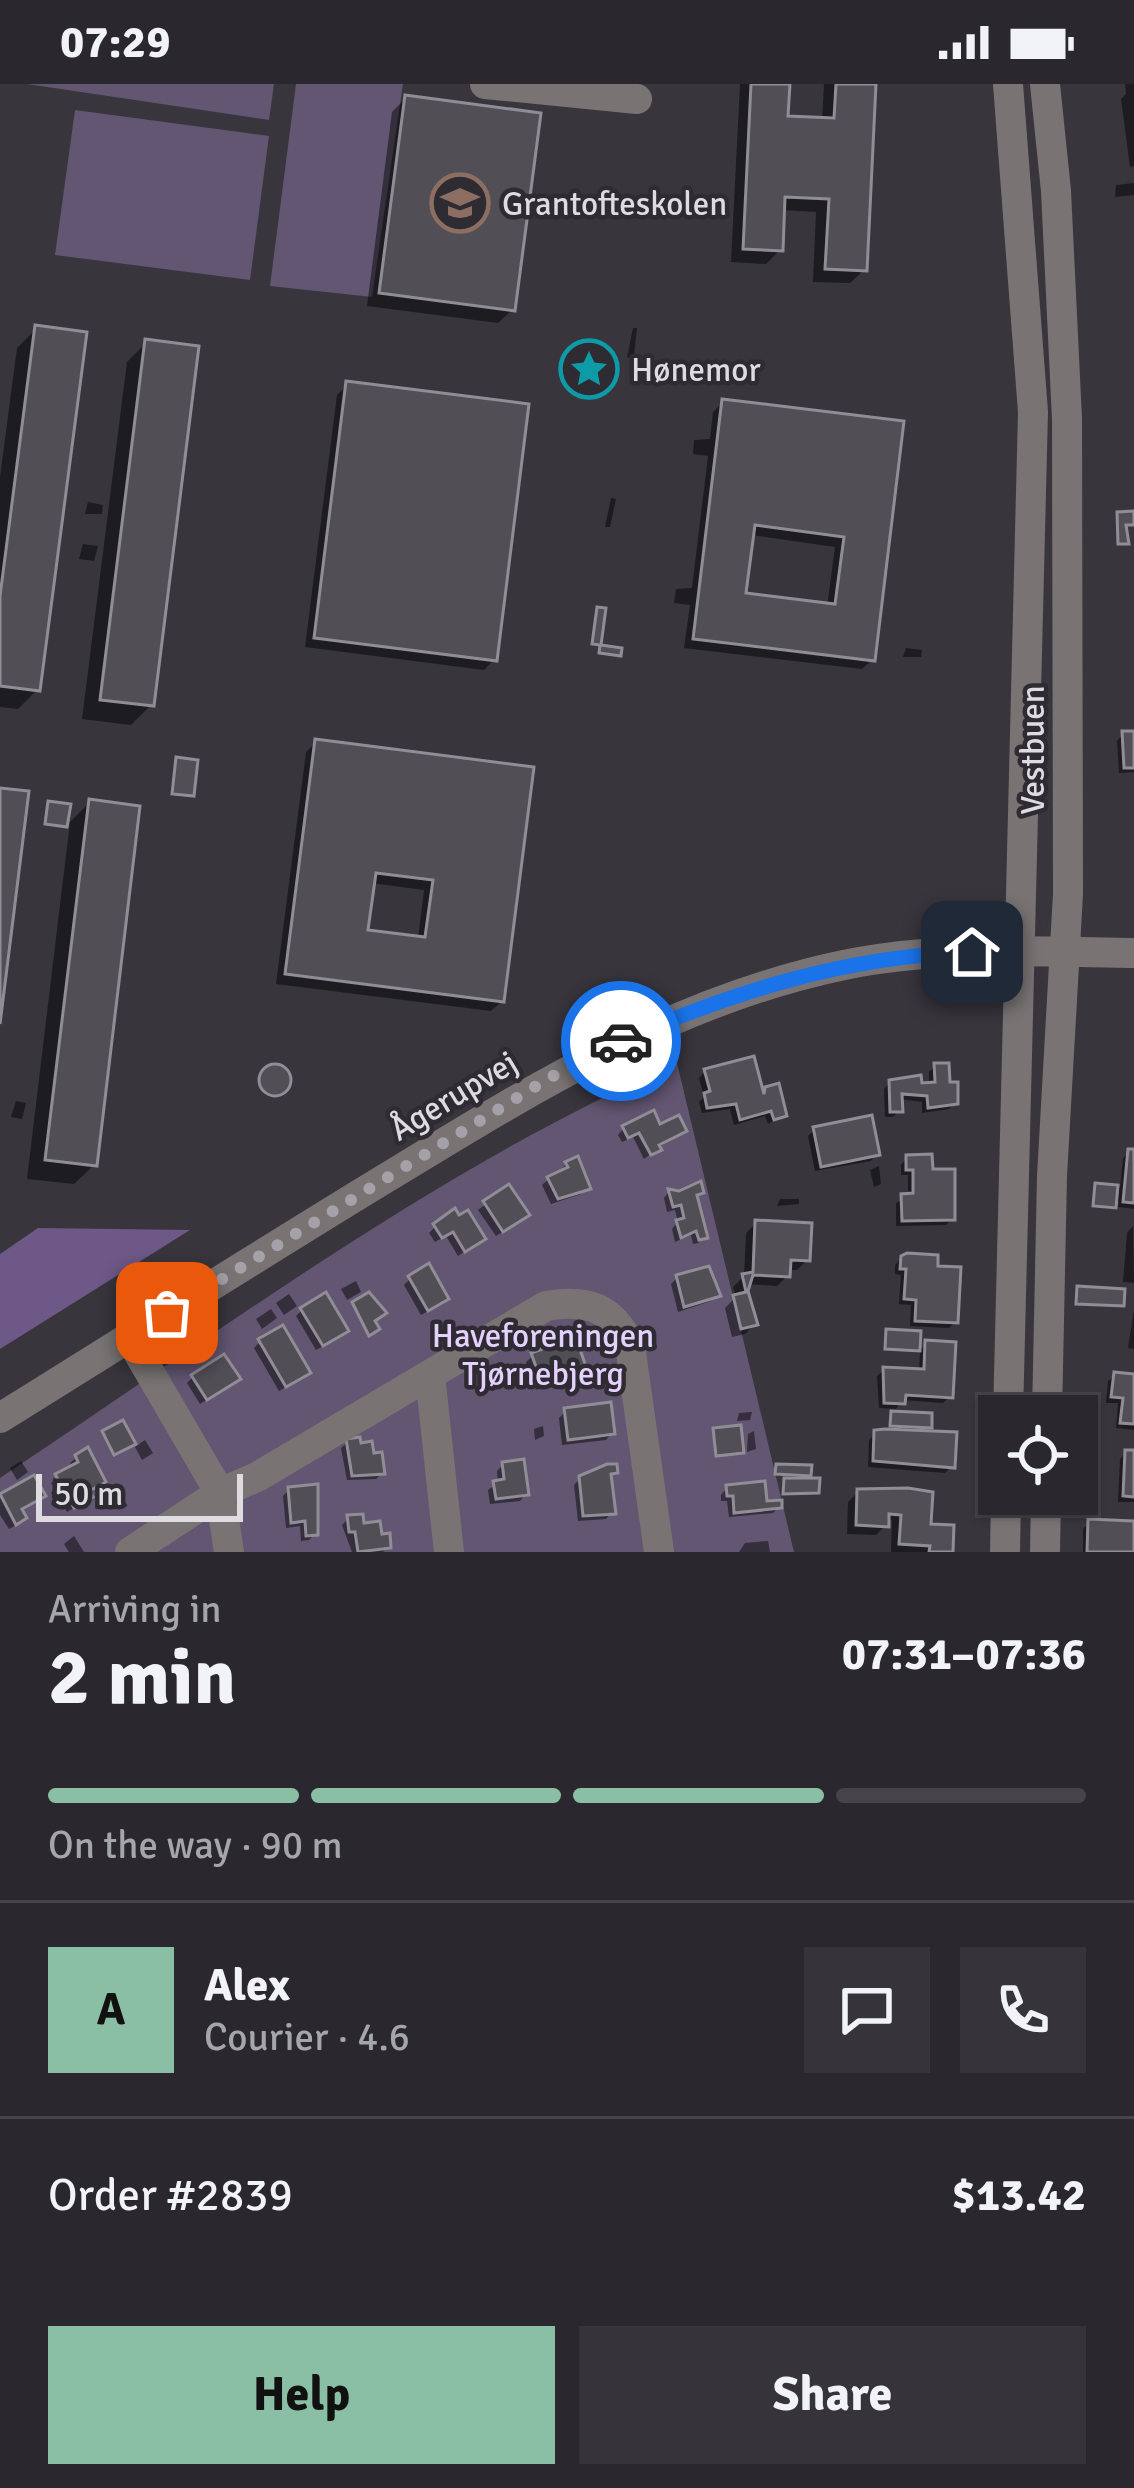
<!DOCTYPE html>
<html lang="en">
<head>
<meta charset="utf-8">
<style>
	body { margin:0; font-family:Signika,sans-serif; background:#36343a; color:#f1f3f6; height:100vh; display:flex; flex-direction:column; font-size:45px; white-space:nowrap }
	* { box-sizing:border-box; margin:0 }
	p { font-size:39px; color:#a5a6aa }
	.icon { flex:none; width:66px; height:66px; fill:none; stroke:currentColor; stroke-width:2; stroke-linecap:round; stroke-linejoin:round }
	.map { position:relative; height:1468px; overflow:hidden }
	.drawer { display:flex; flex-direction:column; background:#2a282e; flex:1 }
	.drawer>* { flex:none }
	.tools { position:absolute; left:978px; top:1311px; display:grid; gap:24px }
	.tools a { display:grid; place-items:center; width:120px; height:120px; border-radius:0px; background:#2a282e; box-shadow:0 3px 9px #0004,0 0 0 3px #46444a; font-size:60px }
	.scale { position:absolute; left:36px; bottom:30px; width:207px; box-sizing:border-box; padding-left:12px; border:6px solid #dedce1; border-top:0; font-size:33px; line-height:42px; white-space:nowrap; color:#dedce1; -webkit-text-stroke:9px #2e2b32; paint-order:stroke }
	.pin { position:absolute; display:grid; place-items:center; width:102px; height:102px; color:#fff; margin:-51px; border-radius:24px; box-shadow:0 6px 18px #0006 }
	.courier { position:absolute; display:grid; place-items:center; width:120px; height:120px; margin:-60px; border:9px solid #1a73e8; border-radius:50%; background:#fff; color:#222; box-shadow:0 3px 15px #0007 }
	.head em { font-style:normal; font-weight:700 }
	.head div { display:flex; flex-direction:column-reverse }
	.head { display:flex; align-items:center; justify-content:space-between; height:204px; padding:0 48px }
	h1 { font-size:78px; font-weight:700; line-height:90px }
	.bar { display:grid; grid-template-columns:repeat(4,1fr); gap:18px 12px; align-content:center; height:144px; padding:0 48px }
	.bar i { height:15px; border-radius:9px; background:#46444a }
	.bar .active { background:#8abfa5 }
	.bar p { grid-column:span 4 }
	.line { display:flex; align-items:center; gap:30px; padding:0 48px; border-top:3px solid #46444a }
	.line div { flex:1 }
	.round { display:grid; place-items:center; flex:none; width:126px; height:126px; border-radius:0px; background:#36343a }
	.action { display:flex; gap:24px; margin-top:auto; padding:24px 48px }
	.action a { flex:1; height:138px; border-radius:0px; background:#8abfa5; color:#111; font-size:48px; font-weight:700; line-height:138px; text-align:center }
	.action a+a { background:#36343a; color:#f1f3f6 }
	.status { display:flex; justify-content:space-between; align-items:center; height:84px; padding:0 60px; background:#2a282e; direction:ltr }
	.status svg { height:33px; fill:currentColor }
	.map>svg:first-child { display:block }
	.green { fill:#625672 }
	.forest { fill:#6d5887 }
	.shadow { fill:#0007; fill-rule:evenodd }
	.building { fill:#514e56; stroke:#908d96; stroke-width:3; fill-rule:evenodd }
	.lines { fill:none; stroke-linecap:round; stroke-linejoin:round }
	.minor { stroke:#797473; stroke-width:30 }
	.done { stroke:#a4a2a8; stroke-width:12; stroke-dasharray:0 21.6 }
	.route { stroke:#1a73e8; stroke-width:15 }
	.labels { text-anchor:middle; stroke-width:9; stroke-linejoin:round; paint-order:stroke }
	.poi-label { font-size:33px; fill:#dedce1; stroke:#2e2b32; text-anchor:start }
	.street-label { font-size:33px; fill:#dedce1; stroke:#2e2b32 }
	.park-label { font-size:33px; fill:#e4d1fe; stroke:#2e2b32 }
</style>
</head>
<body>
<div class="status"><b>07:29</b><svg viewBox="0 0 49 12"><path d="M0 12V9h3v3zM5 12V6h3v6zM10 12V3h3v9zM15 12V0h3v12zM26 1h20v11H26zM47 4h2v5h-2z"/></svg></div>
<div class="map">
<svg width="1134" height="1468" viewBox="0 0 1134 1468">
	<rect width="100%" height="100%" fill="#38353d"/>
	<!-- green -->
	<g class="green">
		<path d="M27 0H274L269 36Z"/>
		<path d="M296 0H403L372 213 270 202Z"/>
		<path d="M75 26 269 52 250 196 55 171Z"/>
		<path d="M677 979 794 1468H0V1394C220 1248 434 1086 677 979Z"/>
	</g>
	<!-- forest -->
	<path class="forest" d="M38 1144 190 1146 0 1265V1170Z"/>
	<!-- shadow -->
	<g class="shadow">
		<path d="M740 0H787L785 35 822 37 824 0H873L864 186 850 199 813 198 816 128 782 126 780 166 766 180 731 178Z"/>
		<path d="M1125 0H1134V82L1130 83 1121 15 1126 10Z"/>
		<path d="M406 14 512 226 498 239 367 222 392 28Z"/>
		<path d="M1134 99V111L1115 113 1116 101Z"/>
		<path d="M633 244H637L634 272 627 274Z"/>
		<path d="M36 245 37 606 18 625 0 623V393L17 264Z"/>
		<path d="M147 258 151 621 131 641 82 635 127 278Z"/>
		<path d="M347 301 494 576 484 586 305 563 337 311Z"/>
		<path d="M723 318 901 340 873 575 862 585 684 564 690 521 674 519 676 505 692 504 708 372 693 370 694 356 710 355 713 328ZM751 451 835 463 827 523 743 511Z"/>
		<path d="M611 414 616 415 610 443H605Z"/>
		<path d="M88 418 103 421 102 430H85Z"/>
		<path d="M83 460 98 462 94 477 79 475Z"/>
		<path d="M906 564 922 566 921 573H903Z"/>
		<path d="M1123 650H1134V688L1119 689 1117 657Z"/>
		<path d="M316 658 531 685 502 917 491 927 276 900 306 668ZM371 799 424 806 418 855 365 849Z"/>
		<path d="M90 718 94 1081 74 1100 27 1095 70 738Z"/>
		<path d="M935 982 955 1019 949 1025 922 1029V1018L899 1015 900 1026 893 1033H885L884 1005 890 998 929 1002V988Z"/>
		<circle cx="273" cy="999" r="14"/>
		<path d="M705 988 761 1011 767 1005 784 1031 768 1040 765 1032 734 1041 730 1025 702 1029 699 1018 704 1013 699 994Z"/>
		<path d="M16 1017 26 1019 22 1035 11 1033Z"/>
		<path d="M624 1044H658L683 1046 644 1075 633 1053 622 1058 618 1051Z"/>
		<path d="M814 1046 877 1070 871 1077 815 1087 808 1052Z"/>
		<path d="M1129 1068H1134V1125L1118 1123 1119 1117 1111 1125 1092 1123 1096 1102 1120 1104 1123 1074Z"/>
		<path d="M907 1074 930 1088 952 1135 946 1141 896 1142V1119L908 1112V1091H901V1081Z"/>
		<path d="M567 1080 588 1104 581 1110 551 1120 542 1101Z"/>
		<path d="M879 1082 881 1100 874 1103 870 1086Z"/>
		<path d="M508 1104 520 1137 496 1152 478 1126Z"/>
		<path d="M669 1108H701L695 1113 704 1153 698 1159 693 1160 691 1151 675 1158 672 1145 678 1138 675 1126 667 1128 664 1114Z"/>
		<path d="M780 1115H799V1120L777 1122Z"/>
		<path d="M756 1139 807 1176 797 1186H788L787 1192 777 1202 747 1200 743 1212 755 1240 745 1250 732 1253 725 1224 736 1213 733 1203 744 1192 746 1149Z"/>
		<path d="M1133 1142 1134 1199 1123 1198 1127 1149Z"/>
		<path d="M435 1143 482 1155 458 1172 446 1152 435 1158 429 1149Z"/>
		<path d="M902 1174 955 1238 949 1244 910 1242 911 1221 899 1220 901 1191 895 1190V1181Z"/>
		<path d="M677 1194 717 1211 711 1217 678 1228 671 1200Z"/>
		<path d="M410 1195 439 1221 421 1231 404 1201Z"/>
		<path d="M356 1197 361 1208 347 1216 341 1205Z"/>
		<path d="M289 1210 297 1222 284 1231 276 1219Z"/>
		<path d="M271 1225 277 1234 262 1245 256 1235Z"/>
		<path d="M1134 1225V1265L1128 1264Z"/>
		<path d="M302 1226 339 1253 316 1266 296 1232Z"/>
		<path d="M260 1258 301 1294 279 1307 254 1264Z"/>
		<path d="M927 1259 950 1312 943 1319 902 1316 896 1325 879 1324 877 1292 884 1286 919 1288 920 1266Z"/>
		<path d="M545 1261H560L583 1285 577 1291 536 1306 526 1278Z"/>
		<path d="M1115 1291 1134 1293V1346L1116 1344 1118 1319H1106L1108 1297Z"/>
		<path d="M193 1293 231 1301 200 1320 187 1299Z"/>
		<path d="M566 1327 612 1349 606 1356 562 1361 559 1334Z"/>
		<path d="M752 1328 750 1336 737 1337 739 1329Z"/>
		<path d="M892 1330 929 1343 922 1350 952 1382 945 1389 868 1383 869 1356 875 1349 889 1350Z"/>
		<path d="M543 1342 544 1352 535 1356 534 1345Z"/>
		<path d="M754 1347 756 1365 747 1368 748 1350Z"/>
		<path d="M145 1356 153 1369 142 1376 135 1363Z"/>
		<path d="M348 1358 382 1389 376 1395 347 1396 341 1364Z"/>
		<path d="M1126 1369H1134V1418H1118L1120 1375Z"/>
		<path d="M77 1373 103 1397 87 1408 89 1413 83 1419 67 1428 51 1399 73 1384 70 1379Z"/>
		<path d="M21 1377 28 1388 17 1396 10 1384Z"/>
		<path d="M503 1381 526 1410 520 1417 490 1420 488 1406 498 1399 497 1387Z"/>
		<path d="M777 1383 808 1391 802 1397 816 1407 782 1411V1399L789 1392 775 1391Z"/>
		<path d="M615 1388 609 1394 612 1428 606 1435 578 1437 574 1401 581 1394Z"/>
		<path d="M33 1395 36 1418 20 1427 18 1440 9 1445 0 1431V1414Z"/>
		<path d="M727 1404 764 1420 779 1423 773 1429 729 1433 727 1417H721V1411Z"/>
		<path d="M289 1406 315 1450 309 1456 301 1457 300 1442 286 1444 283 1412Z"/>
		<path d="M858 1408 928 1443 951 1444 950 1468H891L892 1435 876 1451 847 1450 848 1418Z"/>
		<path d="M349 1434 379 1453 388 1463 383 1468H352L342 1441Z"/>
		<path d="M1090 1438 1134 1440V1468H1083V1445Z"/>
		<path d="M74 1452 84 1468H69L64 1460Z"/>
		<path d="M768 1457 770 1468H739L745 1459Z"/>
	</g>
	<!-- building -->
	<g class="building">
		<path d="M751 0H790L788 32 834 34 836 0H876L867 187 825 185 829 115 785 113 783 167 743 165Z"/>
		<path d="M405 11 541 29 515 227 379 209Z"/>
		<path d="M35 241 87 248 40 607 0 602V512Z"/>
		<path d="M145 255 199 262 154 622 100 616Z"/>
		<path d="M346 297 529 320 497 577 314 554Z"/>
		<path d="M722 315 904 337 875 577 693 555ZM755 441 844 453 835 520 746 509Z"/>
		<path d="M1134 427V441H1126L1129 460H1118L1117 428Z"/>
		<path d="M597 523 606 524 601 561 622 564 621 572 599 569 600 561 592 560Z"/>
		<path d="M1122 647H1134V684H1124Z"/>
		<path d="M315 655 534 683 504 918 285 890ZM376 789 433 796 425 853 368 846Z"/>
		<path d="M176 673 198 676 194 712 172 710Z"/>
		<path d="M0 704 29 707 0 940Z"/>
		<path d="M89 715 140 722 97 1082 45 1076Z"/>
		<path d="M48 717 71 720 67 743 45 740Z"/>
		<path d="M754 972 764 1010 765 1003 779 999 787 1032 774 1036 771 1027 740 1036 736 1020 707 1024 704 1009 710 1007 704 985Z"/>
		<path d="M934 979H949L950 998H958V1020L928 1024 927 1012 902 1010 903 1028H890L889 996 921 991 922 999 935 998Z"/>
		<circle cx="275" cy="996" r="16"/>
		<path d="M654 1026 660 1040 679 1031 687 1047 659 1061 662 1066 651 1071 639 1049 628 1054 622 1042Z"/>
		<path d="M872 1031 880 1071 821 1083 813 1043Z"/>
		<path d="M1128 1065H1134V1119L1123 1118Z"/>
		<path d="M932 1070 933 1085H955V1136L902 1137 901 1110 913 1109V1086H906V1071Z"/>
		<path d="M578 1072 591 1105 558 1115 547 1093 568 1083 565 1078Z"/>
		<path d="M701 1097 704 1109 697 1111 708 1154 699 1156 696 1147 681 1154 676 1136 684 1134 681 1121 673 1123 668 1105 679 1107Z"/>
		<path d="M1095 1099 1118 1101 1116 1124 1093 1122Z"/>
		<path d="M509 1100 530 1131 503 1148 483 1117Z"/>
		<path d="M455 1124 459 1131 468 1126 486 1155 465 1168 453 1148 442 1154 433 1140Z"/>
		<path d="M755 1136 812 1139 810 1177 791 1176 790 1193 753 1191 748 1207 758 1241 741 1245 733 1211 746 1208 742 1190 753 1188Z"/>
		<path d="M907 1169 938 1171V1182L961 1183 958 1239 915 1237 916 1216 904 1215 906 1185H900L901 1172Z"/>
		<path d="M429 1179 449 1215 428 1227 408 1192Z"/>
		<path d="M709 1182 721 1212 684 1223 676 1191Z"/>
		<path d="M1077 1202 1125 1205 1124 1222 1076 1220Z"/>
		<path d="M326 1208 349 1247 323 1262 300 1224Z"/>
		<path d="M369 1208 387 1229 375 1237 380 1245 369 1252 352 1218Z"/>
		<path d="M283 1241 311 1289 286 1303 258 1255Z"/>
		<path d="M886 1245 921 1247 920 1267 885 1265Z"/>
		<path d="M560 1252 562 1257 575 1252 587 1285 543 1302 531 1269 545 1264 543 1258Z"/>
		<path d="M925 1256 956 1258 953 1314 906 1311 905 1320 884 1319 883 1283 924 1285Z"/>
		<path d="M224 1270 241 1295 207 1316 191 1291Z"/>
		<path d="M1114 1288 1134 1290V1340L1120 1339 1123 1314 1111 1313Z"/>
		<path d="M611 1318 615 1350 568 1356 564 1324Z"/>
		<path d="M891 1327 932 1329V1344L890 1342Z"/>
		<path d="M123 1336 136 1360 114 1371 102 1347Z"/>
		<path d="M741 1341 744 1369 716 1372 713 1344Z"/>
		<path d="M885 1345 957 1348 955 1384 873 1377 874 1346Z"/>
		<path d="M360 1353 361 1359 372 1357 374 1369 382 1368 385 1390 352 1392 346 1355Z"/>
		<path d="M88 1363 106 1398 89 1407 93 1413 74 1424 55 1390 78 1378 75 1371Z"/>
		<path d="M1125 1366H1134V1413L1123 1412Z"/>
		<path d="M524 1375 529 1411 496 1415 493 1397 504 1395 502 1378Z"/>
		<path d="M607 1380H617L618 1389 611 1390 616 1430 583 1432 579 1392Z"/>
		<path d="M776 1380 812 1381 811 1392 775 1390Z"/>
		<path d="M34 1391 46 1412 22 1425 27 1434 16 1441 0 1410Z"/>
		<path d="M784 1394H820L819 1409 783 1410Z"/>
		<path d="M765 1397 767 1417 782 1416V1424L734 1429 733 1412H727L726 1401Z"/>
		<path d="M318 1400V1451L306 1452 305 1437 291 1439 288 1403Z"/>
		<path d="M908 1404 933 1408 931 1440 954 1441 953 1468H929L930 1462 899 1460 901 1431 889 1430V1443L856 1441 857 1405Z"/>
		<path d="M363 1430 364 1439 380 1437 382 1450 390 1449 391 1464 358 1468 355 1448H349L347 1431Z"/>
		<path d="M1088 1435 1134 1437V1468H1087Z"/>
	</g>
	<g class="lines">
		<!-- minor -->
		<g class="minor">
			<path d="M485 0 637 15"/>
			<path d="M1045 0 1056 107 1067 335 1068 810 1052 1092 1047 1332"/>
			<path d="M129 1253 220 1409 229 1468"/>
			<path d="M430 1291 449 1468"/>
			<path d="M1008 1332 1033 328 1008 0"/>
			<path d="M0 1334C129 1254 256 1173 386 1094 532 1005 675 916 844 881 939 861 1038 868 1134 869"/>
			<path d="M130 1468 220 1409 257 1393 546 1222C587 1215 612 1223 630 1261L659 1468"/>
			<path d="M1005 1468 1006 1410"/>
			<path d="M1045 1468 1046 1410"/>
		</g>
	</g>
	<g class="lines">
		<!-- done -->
		<path class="done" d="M167 1229 551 993 621 957"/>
		<!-- route -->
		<path class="route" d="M621 957C734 907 848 872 972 868"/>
	</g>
	<!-- icons -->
	<defs>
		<symbol id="school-ring" viewBox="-11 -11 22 22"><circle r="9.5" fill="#2e2b32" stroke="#8d6e63" stroke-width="1.5"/><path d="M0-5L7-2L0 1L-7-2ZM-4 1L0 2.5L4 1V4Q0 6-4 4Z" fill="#8d6e63"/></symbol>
		<symbol id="sight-ring" viewBox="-11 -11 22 22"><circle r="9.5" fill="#2e2b32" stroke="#0f9aa8" stroke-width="1.5"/><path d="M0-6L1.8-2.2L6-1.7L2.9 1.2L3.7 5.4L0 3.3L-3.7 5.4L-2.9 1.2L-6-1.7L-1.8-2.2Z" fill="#0f9aa8"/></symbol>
	</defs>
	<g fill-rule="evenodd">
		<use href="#school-ring" x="427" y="86" width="66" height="66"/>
		<use href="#sight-ring" x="556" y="252" width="66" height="66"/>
	</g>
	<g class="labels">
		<!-- poi labels -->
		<g class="poi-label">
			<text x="502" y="131">Grantofteskolen</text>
			<text x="631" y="297">Hønemor</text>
		</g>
		<!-- street labels -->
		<g class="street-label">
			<text transform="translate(1032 666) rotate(-90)" y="12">Vestbuen</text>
			<text transform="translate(453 1011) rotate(-31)" y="12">Ågerupvej</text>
		</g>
		<!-- park labels -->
		<g class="park-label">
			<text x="543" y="1263">Haveforeningen<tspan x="543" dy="38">Tjørnebjerg</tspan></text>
		</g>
	</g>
</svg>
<div class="tools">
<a><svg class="icon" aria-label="locate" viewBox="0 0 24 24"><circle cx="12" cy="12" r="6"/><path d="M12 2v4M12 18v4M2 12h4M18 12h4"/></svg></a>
</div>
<div class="scale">50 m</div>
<div class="pin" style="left:167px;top:1229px;background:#ea580c"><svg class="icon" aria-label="bag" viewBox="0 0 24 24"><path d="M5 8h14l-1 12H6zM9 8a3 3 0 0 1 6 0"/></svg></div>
<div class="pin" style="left:972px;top:868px;background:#1f2937"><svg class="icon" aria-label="home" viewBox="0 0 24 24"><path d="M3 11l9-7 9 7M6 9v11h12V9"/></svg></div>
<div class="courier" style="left:621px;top:957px"><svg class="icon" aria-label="car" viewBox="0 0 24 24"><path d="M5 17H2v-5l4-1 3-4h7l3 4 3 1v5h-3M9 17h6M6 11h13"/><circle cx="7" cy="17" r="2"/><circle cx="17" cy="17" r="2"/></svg></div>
</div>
<section class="drawer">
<div class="head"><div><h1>2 min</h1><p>Arriving in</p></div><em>07:31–07:36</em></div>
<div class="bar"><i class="active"></i><i class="active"></i><i class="active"></i><i></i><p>On the way · 90 m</p></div>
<div class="line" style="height:216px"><b class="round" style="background:#8abfa5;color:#111">A</b><div><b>Alex</b><p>Courier · 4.6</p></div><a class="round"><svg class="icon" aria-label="chat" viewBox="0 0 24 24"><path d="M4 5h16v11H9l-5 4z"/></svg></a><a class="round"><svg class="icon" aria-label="phone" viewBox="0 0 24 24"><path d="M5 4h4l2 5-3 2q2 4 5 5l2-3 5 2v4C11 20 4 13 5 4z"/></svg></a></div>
<div class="line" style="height:156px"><div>Order #2839</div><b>$13.42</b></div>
<div class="action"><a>Help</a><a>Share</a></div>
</section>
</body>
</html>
